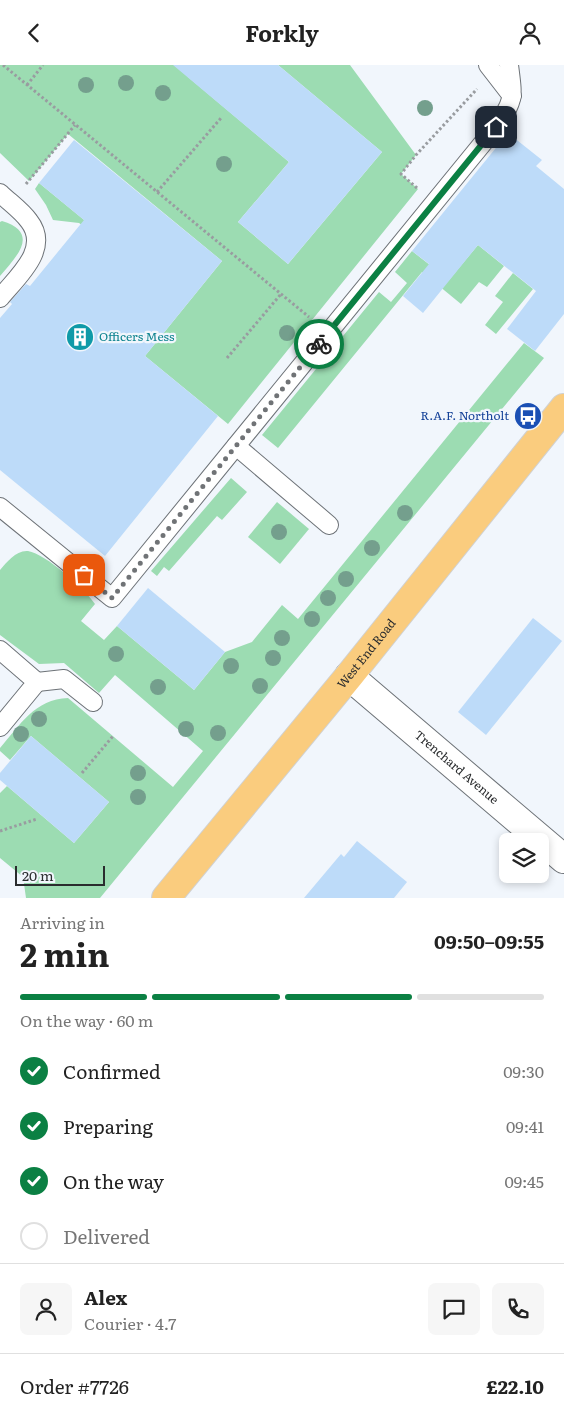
<!DOCTYPE html>
<html lang="en">
<head>
<meta charset="utf-8">
<style>
	body { margin:0; font-family:Literata,serif; background:#f6f6f6; color:#222; height:100vh; display:flex; flex-direction:column; font-size:19px; white-space:nowrap }
	* { box-sizing:border-box; margin:0 }
	p { font-size:16px; color:#767676 }
	.icon { flex:none; width:28px; height:28px; fill:none; stroke:currentColor; stroke-width:2; stroke-linecap:round; stroke-linejoin:round }
	.map { position:relative; height:833px; overflow:hidden }
	.panel { display:flex; flex-direction:column; background:#fff; flex:1 }
	.panel>* { flex:none }
	.controls { position:absolute; left:499px; top:768px; display:grid; gap:10px }
	.controls a { display:grid; place-items:center; width:50px; height:50px; border-radius:8px; background:#fff; box-shadow:0 2px 8px #0003; font-size:25px }
	.scale { position:absolute; left:15px; bottom:12px; width:90px; box-sizing:border-box; padding-left:5px; border:2px solid #2a2c2e; border-top:0; font-size:14px; line-height:18px; white-space:nowrap; color:#2a2c2e; -webkit-text-stroke:4px #f1f6fc; paint-order:stroke }
	.pin { position:absolute; display:grid; place-items:center; width:42px; height:42px; color:#fff; margin:-21px; border-radius:10px; box-shadow:0 2px 8px #0006 }
	.courier { position:absolute; display:grid; place-items:center; width:50px; height:50px; margin:-25px; border:4px solid #0b8043; border-radius:50%; background:#fff; color:#222; box-shadow:0 1px 6px #0007 }
	.headline em { font-style:normal; font-weight:700 }
	.headline div { display:flex; flex-direction:column-reverse }
	.headline { display:flex; align-items:center; justify-content:space-between; height:85px; padding:0 20px }
	h1 { font-size:32px; font-weight:700; line-height:38px }
	.bar { display:grid; grid-template-columns:repeat(4,1fr); gap:8px 5px; align-content:center; height:60px; padding:0 20px }
	.bar i { height:6px; border-radius:4px; background:#e0e0e0 }
	.bar .on { background:#0b8043 }
	.bar p { grid-column:span 4 }
	.line { display:flex; align-items:center; gap:12px; padding:0 20px; border-top:1px solid #e0e0e0 }
	.line div { flex:1 }
	.round { display:grid; place-items:center; flex:none; width:52px; height:52px; border-radius:8px; background:#f6f6f6 }
	ol { padding:0 20px; list-style:none }
	li { display:flex; align-items:center; gap:15px; height:55px }
	li p { margin-inline-start:auto }
	li .icon { padding:5px; border-radius:50%; background:#0b8043; color:#fff; stroke-width:4 }
	li:last-child { color:#767676 }
	li i { width:28px; height:28px; border:2px solid #e0e0e0; border-radius:50% }
	header { display:flex; justify-content:space-between; align-items:center; height:65px; padding:0 20px; background:#fff; font-size:22px; font-weight:700 }
	.map>svg:first-child { display:block }
	.green { fill:#9cdcb2 }
	.building { fill:#bddbf9 }
	.lines { fill:none; stroke-linecap:round; stroke-linejoin:round }
	.service-casing { stroke:#6d7277; stroke-width:20 }
	.minor-casing { stroke:#6d7277; stroke-width:30 }
	.primary-casing { stroke:#d0d1d1; stroke-width:30 }
	.path { stroke:#999ca0; stroke-width:3; stroke-dasharray:2.5 2.5; stroke-linecap:butt }
	.service { stroke:#fff; stroke-width:18 }
	.minor { stroke:#fff; stroke-width:28 }
	.primary { stroke:#facc7e; stroke-width:28 }
	.tree { fill:#749f8d }
	.done { stroke:#707376; stroke-width:5; stroke-dasharray:0 9 }
	.route { stroke:#0b8043; stroke-width:6 }
	.labels { text-anchor:middle; stroke-width:4.5; stroke-linejoin:round; paint-order:stroke }
	.culture-label { font-size:12px; fill:#0d838f; stroke:#f1f6fc; text-anchor:start }
	.transit-label { font-size:12px; fill:#164399; stroke:#f1f6fc; text-anchor:end }
	.street-label { font-size:12px; fill:#2a2c2e; stroke:#f1f6fc }
</style>
</head>
<body>
<header><svg class="icon" aria-label="back" viewBox="0 0 24 24"><path d="M15 5l-7 7 7 7"/></svg>Forkly<svg class="icon" aria-label="person" viewBox="0 0 24 24"><circle cx="12" cy="8" r="4"/><path d="M4 21q1-7 8-7t8 7"/></svg></header>
<div class="map">
<svg width="564" height="833" viewBox="0 0 564 833">
	<rect width="100%" height="100%" fill="#f1f6fc"/>
	<!-- green -->
	<g class="green">
		<path d="M0 0H198L188 12 289 97 238 157 288 199 382 87 278 0H350L416 90 401 109 418 124 228 359 145 291 222 196 68 69 29 116 0 88Z"/>
		<path d="M39 118 89 159 86 163 79 158 53 155 46 140 35 124Z"/>
		<path d="M2 156C41 168 16 192 0 211V157Z"/>
		<path d="M478 180 504 201 487 222 479 217 461 239 422 207 278 383 262 370 379 227 391 237 407 218 395 207 412 186 449 215Z"/>
		<path d="M513 208 533 224 496 269 485 260 503 237 495 231Z"/>
		<path d="M524 278 544 293 100 833H26L23 812 0 793V728L7 721 74 778 109 737 31 671 10 695 0 686V683C20 660 35 634 68 633L173 722 203 686 115 610 99 628 64 598 39 599 0 570V505C7 497 16 485 28 486 46 489 85 524 95 539L81 556 104 575 117 561 194 625 225 587 252 577 282 540 298 554Z"/>
		<path d="M231 413 247 427 222 455 217 451 169 506 164 502 157 511 151 506Z"/>
		<path d="M277 437 309 464 280 499 248 472Z"/>
	</g>
	<!-- building -->
	<g class="building">
		<path d="M173 0H278L382 87 288 199 238 157 289 97Z"/>
		<path d="M508 68 542 95 536 101 564 124V249L535 286 507 264 536 226 478 180 423 248 403 231 429 199 412 186Z"/>
		<path d="M74 75 222 196 145 291 218 351 105 491 0 405V253L12 239 10 237 26 219 30 221 84 155 39 118Z"/>
		<path d="M148 523 225 587 194 625 117 561Z"/>
		<path d="M533 553 562 576 486 670 458 647Z"/>
		<path d="M31 671 109 737 74 778 0 715V708Z"/>
		<path d="M357 776 407 817 394 833H304L341 789 344 792Z"/>
	</g>
	<g class="lines">
		<defs>
			<g id="service">
				<path d="M488 0 512 31"/>
				<path d="M0 128C9 137 21 145 29 156 51 184 17 212 0 233"/>
				<path d="M236 381 329 460"/>
				<path d="M0 442 112 533 496 62C515 35 513 32 509 0"/>
				<path d="M0 585 37 617 0 662"/>
				<path d="M37 617 64 614 93 637"/>
			</g>
			<g id="minor">
				<path id="s1" d="M349 611 564 794"/>
			</g>
			<g id="primary">
				<path id="s2" d="M166 833 349 611 564 343"/>
			</g>
		</defs>
		<!-- service casing -->
		<use href="#service" class="service-casing"/>
		<!-- minor casing -->
		<use href="#minor" class="minor-casing"/>
		<!-- primary casing -->
		<use href="#primary" class="primary-casing"/>
		<!-- path -->
		<g class="path">
			<path d="M3 0 309 252"/>
			<path d="M27 20 43 0"/>
			<path d="M26 119 75 60"/>
			<path d="M417 123 401 109 416 90 477 24"/>
			<path d="M157 127 221 53"/>
			<path d="M227 293 281 229"/>
			<path d="M82 708 113 671"/>
			<path d="M0 766 37 754"/>
		</g>
		<!-- service -->
		<use href="#service" class="service"/>
		<!-- minor -->
		<use href="#minor" class="minor"/>
		<!-- primary -->
		<use href="#primary" class="primary"/>
	</g>
	<!-- trees -->
	<g class="tree">
		<circle cx="126" cy="18" r="8"/>
		<circle cx="86" cy="20" r="8"/>
		<circle cx="163" cy="28" r="8"/>
		<circle cx="425" cy="43" r="8"/>
		<circle cx="224" cy="99" r="8"/>
		<circle cx="287" cy="268" r="8"/>
		<circle cx="405" cy="448" r="8"/>
		<circle cx="279" cy="467" r="8"/>
		<circle cx="372" cy="483" r="8"/>
		<circle cx="346" cy="514" r="8"/>
		<circle cx="328" cy="533" r="8"/>
		<circle cx="312" cy="554" r="8"/>
		<circle cx="282" cy="573" r="8"/>
		<circle cx="116" cy="589" r="8"/>
		<circle cx="273" cy="593" r="8"/>
		<circle cx="231" cy="601" r="8"/>
		<circle cx="260" cy="621" r="8"/>
		<circle cx="158" cy="622" r="8"/>
		<circle cx="39" cy="654" r="8"/>
		<circle cx="186" cy="664" r="8"/>
		<circle cx="218" cy="668" r="8"/>
		<circle cx="21" cy="669" r="8"/>
		<circle cx="138" cy="708" r="8"/>
		<circle cx="138" cy="732" r="8"/>
	</g>
	<g class="lines">
		<!-- done -->
		<path class="done" d="M84 510 112 533 319 279"/>
		<!-- route -->
		<path class="route" d="M319 279 496 62"/>
	</g>
	<!-- icons -->
	<defs>
		<symbol id="building-disc" viewBox="-11 -11 22 22"><circle r="9.5" fill="#0f9aa8" stroke="#f1f6fc"/><path d="M-4-6H4V6H1V3H-1V6H-4ZM-2.5-4.3h1.7v1.8h-1.7ZM.8-4.3h1.7v1.8H.8ZM-2.5-1h1.7V.8h-1.7ZM.8-1h1.7V.8H.8Z" fill="#fff"/></symbol>
		<symbol id="bus-disc" viewBox="-11 -11 22 22"><circle r="9.5" fill="#1a4fb4" stroke="#f1f6fc"/><path d="M-5-6H5V4H4V6H2V4H-2V6H-4V4H-5ZM-3.5-4V0h7V-4ZM-3.5 1.2v1.5H-2V1.2ZM2 1.2v1.5H3.5V1.2Z" fill="#fff"/></symbol>
	</defs>
	<g fill-rule="evenodd">
		<use href="#building-disc" x="64" y="256" width="32" height="32"/>
		<use href="#bus-disc" x="512" y="335" width="32" height="32"/>
	</g>
	<g class="labels">
		<!-- culture labels -->
		<g class="culture-label">
			<text x="99" y="276">Officers Mess</text>
		</g>
		<!-- transit labels -->
		<g class="transit-label">
			<text x="509" y="355">R.A.F. Northolt</text>
		</g>
		<!-- street labels -->
		<g class="street-label">
			<text dy="4" stroke="none"><textPath href="#s2" startOffset="316">West End Road</textPath></text>
			<text dy="4" stroke="none"><textPath href="#s1" startOffset="141">Trenchard Avenue</textPath></text>
		</g>
	</g>
</svg>
<div class="controls">
<a><svg class="icon" aria-label="layers" viewBox="0 0 24 24"><path d="M12 4l9 5-9 5-9-5zM3 14l9 5 9-5"/></svg></a>
</div>
<div class="scale">20 m</div>
<div class="pin" style="left:84px;top:510px;background:#ea580c"><svg class="icon" aria-label="bag" viewBox="0 0 24 24"><path d="M5 8h14l-1 12H6zM9 8a3 3 0 0 1 6 0"/></svg></div>
<div class="pin" style="left:496px;top:62px;background:#1f2937"><svg class="icon" aria-label="home" viewBox="0 0 24 24"><path d="M3 11l9-7 9 7M6 9v11h12V9"/></svg></div>
<div class="courier" style="left:319px;top:279px"><svg class="icon" aria-label="bike" viewBox="0 0 24 24"><circle cx="6" cy="16" r="4"/><circle cx="18" cy="16" r="4"/><path d="M6 16l4-8h5l3 8M10 8l3 8H6M13 5h3"/></svg></div>
</div>
<section class="panel">
<div class="headline"><div><h1>2 min</h1><p>Arriving in</p></div><em>09:50–09:55</em></div>
<div class="bar"><i class="on"></i><i class="on"></i><i class="on"></i><i></i><p>On the way · 60 m</p></div>
<ol>
<li><svg class="icon" aria-label="check" viewBox="0 0 24 24"><path d="M5 12l5 5 9-10"/></svg>Confirmed<p>09:30</p></li>
<li><svg class="icon" aria-label="check" viewBox="0 0 24 24"><path d="M5 12l5 5 9-10"/></svg>Preparing<p>09:41</p></li>
<li><svg class="icon" aria-label="check" viewBox="0 0 24 24"><path d="M5 12l5 5 9-10"/></svg>On the way<p>09:45</p></li>
<li><i></i>Delivered</li>
</ol>
<div class="line" style="height:90px"><a class="round"><svg class="icon" aria-label="person" viewBox="0 0 24 24"><circle cx="12" cy="8" r="4"/><path d="M4 21q1-7 8-7t8 7"/></svg></a><div><b>Alex</b><p>Courier · 4.7</p></div><a class="round"><svg class="icon" aria-label="chat" viewBox="0 0 24 24"><path d="M4 5h16v11H9l-5 4z"/></svg></a><a class="round"><svg class="icon" aria-label="phone" viewBox="0 0 24 24"><path d="M5 4h4l2 5-3 2q2 4 5 5l2-3 5 2v4C11 20 4 13 5 4z"/></svg></a></div>
<div class="line" style="height:65px"><div>Order #7726</div><b>£22.10</b></div>
</section>
</body>
</html>
